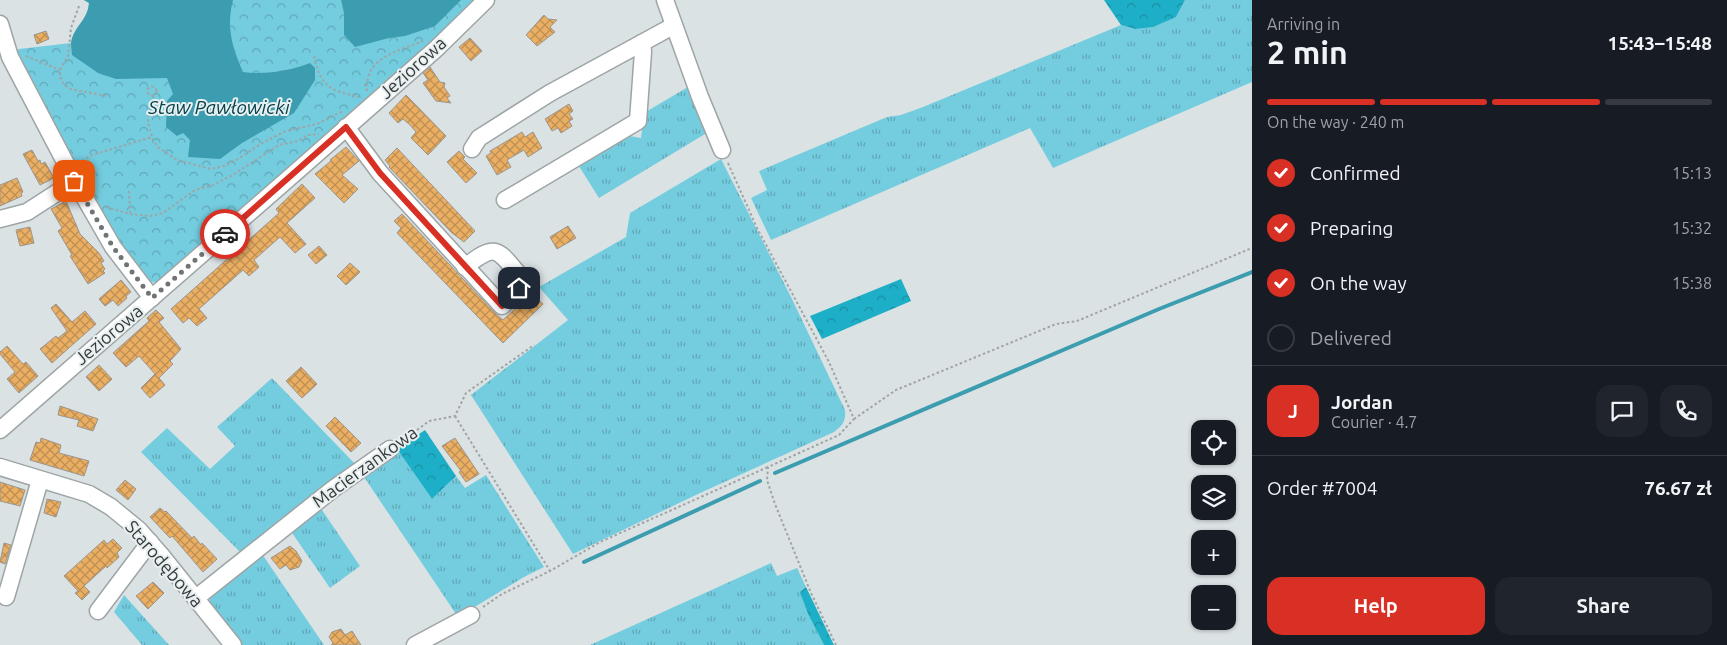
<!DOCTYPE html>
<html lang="en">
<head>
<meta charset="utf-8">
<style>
	body { margin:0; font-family:Ubuntu,sans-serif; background:#20242c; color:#f1f3f6; height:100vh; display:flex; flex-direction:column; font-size:19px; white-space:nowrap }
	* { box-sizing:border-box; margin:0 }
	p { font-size:16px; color:#9ea1a6 }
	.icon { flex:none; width:28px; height:28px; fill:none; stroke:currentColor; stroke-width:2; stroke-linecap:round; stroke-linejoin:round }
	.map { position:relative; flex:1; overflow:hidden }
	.sheet { display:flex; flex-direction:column; background:#171b24; width:475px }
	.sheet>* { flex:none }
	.controls { position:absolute; left:1191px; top:420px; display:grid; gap:10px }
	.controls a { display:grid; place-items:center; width:45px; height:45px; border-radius:10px; background:#171b24; box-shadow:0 1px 4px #0004; font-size:25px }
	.pin { position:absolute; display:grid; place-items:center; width:42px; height:42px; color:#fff; margin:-21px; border-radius:10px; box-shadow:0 2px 8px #0006 }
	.courier { position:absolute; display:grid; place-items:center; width:50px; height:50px; margin:-25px; border:4px solid #d93025; border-radius:50%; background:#fff; color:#222; box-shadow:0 1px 6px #0007 }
	.headline em { font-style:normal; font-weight:700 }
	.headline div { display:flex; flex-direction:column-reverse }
	.headline { display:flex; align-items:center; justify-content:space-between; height:85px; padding:0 15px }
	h1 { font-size:32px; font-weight:700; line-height:38px }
	.bar { display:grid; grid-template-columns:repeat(4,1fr); gap:8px 5px; align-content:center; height:60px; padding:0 15px }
	.bar i { height:6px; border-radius:4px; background:#363941 }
	.bar .selected { background:#d93025 }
	.bar p { grid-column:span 4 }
	.line { display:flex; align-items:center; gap:12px; padding:0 15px; border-top:1px solid #363941 }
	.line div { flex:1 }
	.round { display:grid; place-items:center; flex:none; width:52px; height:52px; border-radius:15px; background:#20242c }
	ol { padding:0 15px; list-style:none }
	li { display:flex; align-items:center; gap:15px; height:55px }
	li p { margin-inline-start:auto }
	li .icon { padding:5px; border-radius:50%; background:#d93025; color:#fff; stroke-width:4 }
	li:last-child { color:#9ea1a6 }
	li i { width:28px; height:28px; border:2px solid #363941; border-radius:50% }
	.action { display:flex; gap:10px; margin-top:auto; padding:10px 15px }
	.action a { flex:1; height:58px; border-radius:15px; background:#d93025; color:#fff; font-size:20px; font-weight:700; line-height:58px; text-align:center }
	.action a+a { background:#20242c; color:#f1f3f6 }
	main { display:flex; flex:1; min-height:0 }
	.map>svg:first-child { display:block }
	.grass { fill:url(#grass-tufts) }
	.forest { fill:url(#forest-crowns) }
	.park { fill:url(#park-crowns) }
	.water { fill:#3b9daf }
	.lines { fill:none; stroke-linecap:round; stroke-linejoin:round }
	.stream { stroke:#3b9daf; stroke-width:4 }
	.building { fill:url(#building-cross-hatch); stroke:#9a9692 }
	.minor-casing { stroke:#9ea5a6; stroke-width:19 }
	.path { stroke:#9fa4a5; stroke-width:2; stroke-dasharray:2.5 2.5; stroke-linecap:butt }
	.minor { stroke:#fff; stroke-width:16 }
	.done { stroke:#707475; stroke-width:5; stroke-dasharray:0 9 }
	.route { stroke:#d93025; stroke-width:6 }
	.labels { text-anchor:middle; stroke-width:4; stroke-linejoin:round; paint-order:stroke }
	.street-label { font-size:18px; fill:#36393a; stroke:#e8eff0 }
	.water-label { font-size:19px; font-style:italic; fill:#05424c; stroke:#e8eff0 }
</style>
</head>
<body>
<main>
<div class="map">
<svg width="1252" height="645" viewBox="0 0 1252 645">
	<defs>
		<pattern id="grass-tufts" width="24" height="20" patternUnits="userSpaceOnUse" patternTransform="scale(1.25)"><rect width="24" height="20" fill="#74cddf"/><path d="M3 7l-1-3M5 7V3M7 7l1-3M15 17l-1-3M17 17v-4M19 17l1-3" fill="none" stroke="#60a7b6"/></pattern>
		<pattern id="forest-crowns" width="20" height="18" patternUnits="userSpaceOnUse" patternTransform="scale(1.25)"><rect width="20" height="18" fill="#1dafc7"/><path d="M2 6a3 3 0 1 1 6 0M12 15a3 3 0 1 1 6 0" fill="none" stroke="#1a8fa3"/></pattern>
		<pattern id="park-crowns" width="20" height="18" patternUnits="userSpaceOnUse" patternTransform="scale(1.25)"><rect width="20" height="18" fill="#74cddf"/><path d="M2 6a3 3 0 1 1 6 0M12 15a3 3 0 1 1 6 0" fill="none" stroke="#60a7b6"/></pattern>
		<pattern id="building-cross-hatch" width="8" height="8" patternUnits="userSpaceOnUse" patternTransform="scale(1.25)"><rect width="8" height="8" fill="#eaaf63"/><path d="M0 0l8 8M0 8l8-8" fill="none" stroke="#be8f53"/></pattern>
	</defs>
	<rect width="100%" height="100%" fill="#dbe2e3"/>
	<!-- grass -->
	<g class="grass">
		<path d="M1185 0H1252V82L1053 168 1030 128 771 240 751 198 767 190 759 171 887 117 901 115 923 107 1121 25 1135 29 1176 17Z"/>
		<path d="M693 84 710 131 599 198 577 163 624 135 641 138 644 113Z"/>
		<path d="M721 159 792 299 845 410C846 421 843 425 834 432L698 494 573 554 471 395 568 320 539 287 626 237 630 213Z"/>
		<path d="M272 378 359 468 242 554 141 452 167 428 210 469 235 446 217 427Z"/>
		<path d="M397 449 432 499 456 476 465 488 486 475 544 567 524 577 458 617 362 474Z"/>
		<path d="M318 504 360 566 330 588 288 527Z"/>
		<path d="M260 551 324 645H242L209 602 212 594Z"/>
		<path d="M771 563 777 576 797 568 806 587 801 592 808 614 824 645H590Z"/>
		<path d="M124 595 169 645H142L114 612Z"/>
	</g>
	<!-- forest -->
	<g class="forest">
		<path d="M1104 0H1185L1176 17 1153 27 1135 29 1121 25Z"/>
		<path d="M901 279 911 301 822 339 810 316Z"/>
		<path d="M425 430 456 476 432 499 397 449Z"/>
		<path d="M806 587 834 645H824L808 614 800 592Z"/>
	</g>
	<!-- park -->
	<path class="park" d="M84 0H477L462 16 156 283 148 281 118 238 91 194 16 51 19 49 71 43C76 29 88 18 89 3Z"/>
	<!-- water -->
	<g class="water">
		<path d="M84 0H233C226 27 232 47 243 72 265 75 289 71 310 63L315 68V80L294 113 242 143 220 159 188 157 190 140 183 133 177 136 166 127 167 101 173 94 167 78 116 79 98 73 72 55C72 52 71 47 71 43 73 27 88 20 89 3Z"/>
		<path d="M341 0H461L435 26 405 36 389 38 355 47 344 35V13Z"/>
	</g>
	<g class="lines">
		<!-- stream -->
		<g class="stream">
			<path d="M775 473 1159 309 1252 272"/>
			<path d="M584 562 760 481"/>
		</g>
	</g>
	<!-- building -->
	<g class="building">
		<path d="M544 15 548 19 557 20 550 27 555 32 537 46 526 35Z"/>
		<path d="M46 31 49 39 37 44 34 35Z"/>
		<path d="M470 38 482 51 471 61 459 47Z"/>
		<path d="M430 67 440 82 445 83 444 87 450 96 447 98 451 103 436 101 423 83 428 80 423 73Z"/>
		<path d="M406 95 446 136 428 155 411 138 416 132 410 125 403 119 398 123 389 113Z"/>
		<path d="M569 104 573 111 569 114 573 119 569 121 572 126 561 133 558 128 552 131 545 119Z"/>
		<path d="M522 132 525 137 533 132 542 148 528 157 524 150 507 160 511 167 497 175 486 156 491 153 490 151Z"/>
		<path d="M346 147 359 161 342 175 358 189 344 203 315 174 331 161 330 160Z"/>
		<path d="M397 148 475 231 464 242 452 233 389 167 390 166 385 160Z"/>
		<path d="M32 150 38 161 40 160 41 164 45 162 54 178 40 185 23 154Z"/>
		<path d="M459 151 465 157 463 159 477 173 466 183 447 162Z"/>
		<path d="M17 178 23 192 21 193 22 196 0 206V185Z"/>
		<path d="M302 184 315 198 287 223 306 244 295 253 280 237 254 260 259 267 249 276 243 270 199 309 207 318 197 326 189 318 183 323 171 309 279 213 276 209Z"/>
		<path d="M66 201 80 234 99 253 104 261 101 263 105 269 103 271 105 273 88 284 70 256 72 255 58 231 62 228 51 209Z"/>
		<path d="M402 214 495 313 503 320 532 293 543 304 503 343 397 233 401 228 394 221Z"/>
		<path d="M568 226 576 238 557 249 550 237Z"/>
		<path d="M30 227 34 243 20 246 16 230Z"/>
		<path d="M319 246 327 255 316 264 308 255Z"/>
		<path d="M350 263 360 272 346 285 337 276Z"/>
		<path d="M121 280 131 292 126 296 127 298 118 306 113 300 105 306 99 299Z"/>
		<path d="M56 304 72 322 85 311 96 324 52 363 40 349 56 336 58 338 67 331 51 308Z"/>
		<path d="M156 310 164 318 159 322 181 349 170 361 173 364 159 378 165 385 150 398 141 388 155 374 139 356 126 367 113 353 149 321 147 318Z"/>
		<path d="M7 346 23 364 26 362 38 376 19 393 7 379 15 372 0 354V352Z"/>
		<path d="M99 365 112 379 99 391 86 377Z"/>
		<path d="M301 367 317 384 302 398 286 381Z"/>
		<path d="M60 406 98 419 93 431 77 426 79 420 58 415Z"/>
		<path d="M335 417 361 443 351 452 326 426Z"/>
		<path d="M41 438 61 445 59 453 89 461 84 476 30 460 36 442 40 443Z"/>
		<path d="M455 438 479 474 466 482 459 472 461 471 442 446Z"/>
		<path d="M125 480 136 489 128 500 116 490Z"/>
		<path d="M0 482 25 490 20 506 0 501Z"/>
		<path d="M47 499 61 502 56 517 44 513Z"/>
		<path d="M160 508 165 512 166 511 192 538 194 536 201 545 202 543 217 559 203 572 172 536 170 538 150 517Z"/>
		<path d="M113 539 122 548 117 553 119 557 107 568 106 566 84 586 90 592 82 600 75 593 78 591 64 576 104 540 107 544Z"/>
		<path d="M4 543 11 545 5 564 0 562Z"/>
		<path d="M290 546 296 551 302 561 299 567 290 570 286 565 280 569 271 558Z"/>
		<path d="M153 582 164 593 148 609 136 596Z"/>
		<path d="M341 629 345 635 352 631 361 645H331L333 643 329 637 332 632Z"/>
	</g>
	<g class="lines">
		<defs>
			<g id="minor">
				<path d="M665 0 700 97 722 150"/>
				<path d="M0 24 10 57 75 181 113 247 152 298"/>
				<path d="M346 127 380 173 502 306C512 297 518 290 521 277 497 249 497 242 465 267"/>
				<path d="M472 149 479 138 550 93 673 26"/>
				<path d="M505 200 638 121 643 52 642 43"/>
				<path d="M0 219 27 212 75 181"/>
				<path d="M0 430 296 172 437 48 486 0"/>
				<path d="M0 467 89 494 111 507 139 530 161 555 233 645"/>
				<path d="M6 597 40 480"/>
				<path d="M196 598 333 489 390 449"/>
				<path d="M98 611 150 542"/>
				<path d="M415 645 471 615"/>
			</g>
		</defs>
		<!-- minor casing -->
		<use href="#minor" class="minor-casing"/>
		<!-- path -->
		<g class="path">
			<path d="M79 6 71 28 68 56 60 70V77L63 83 70 89 107 96"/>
			<path d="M26 56 60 70"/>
			<path d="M314 56C321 87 329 90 359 97"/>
			<circle cx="152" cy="91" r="4.5"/>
			<path d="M367 91C364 57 399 51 423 41"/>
			<path d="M153 95V99L148 114V122L153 140 159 148 177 160 211 169 224 166 238 159 262 143 286 131 317 124 343 111"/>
			<path d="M82 161 92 155 152 137"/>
			<path d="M728 163 757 228 829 362 854 419 839 435 768 467 767 480 775 504 811 593 836 645"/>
			<path d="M129 191 130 213"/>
			<path d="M106 207 130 214 150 216 163 213 195 190 213 185 231 176 279 145 298 141 308 135 319 134"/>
			<path d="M455 416 550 571"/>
			<path d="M854 419 896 390 1056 324 1077 321 1252 248"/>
			<path d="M401 442 429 421 455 416 466 393 534 345"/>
			<path d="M483 607 502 594 550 571 600 542 768 467"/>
		</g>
		<!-- minor -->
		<use href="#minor" class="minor"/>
	</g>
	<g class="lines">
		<!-- done -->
		<path class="done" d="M74 181 113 247 152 298 225 234"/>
		<!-- route -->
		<path class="route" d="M225 234 346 127 380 173 502 306 512 297 519 288"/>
	</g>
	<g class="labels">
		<!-- street labels -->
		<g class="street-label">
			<text transform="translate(413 68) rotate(-42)" y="6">Jeziorowa</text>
			<text transform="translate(109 335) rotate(-40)" y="6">Jeziorowa</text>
			<text transform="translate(365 467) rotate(-36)" y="6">Macierzankowa</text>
			<text transform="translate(164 564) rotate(49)" y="6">Starodębowa</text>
		</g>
		<!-- water labels -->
		<g class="water-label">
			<text x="219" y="114">Staw Pawłowicki</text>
		</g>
	</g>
</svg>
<div class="controls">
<a><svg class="icon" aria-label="locate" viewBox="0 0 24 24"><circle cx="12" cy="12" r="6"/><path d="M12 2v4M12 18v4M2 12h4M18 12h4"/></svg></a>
<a><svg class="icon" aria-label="layers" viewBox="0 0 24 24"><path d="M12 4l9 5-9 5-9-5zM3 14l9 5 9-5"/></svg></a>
<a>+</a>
<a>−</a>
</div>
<div class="pin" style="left:74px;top:181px;background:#ea580c"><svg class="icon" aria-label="bag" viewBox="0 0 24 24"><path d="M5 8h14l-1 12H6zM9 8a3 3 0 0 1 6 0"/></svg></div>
<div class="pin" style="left:519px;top:288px;background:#1f2937"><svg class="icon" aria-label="home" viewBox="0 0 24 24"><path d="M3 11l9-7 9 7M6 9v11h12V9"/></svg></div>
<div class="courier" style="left:225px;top:234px"><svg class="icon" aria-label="car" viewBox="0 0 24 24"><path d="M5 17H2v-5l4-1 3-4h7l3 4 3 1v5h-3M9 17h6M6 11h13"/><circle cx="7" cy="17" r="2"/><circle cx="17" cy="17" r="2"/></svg></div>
</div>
<section class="sheet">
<div class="headline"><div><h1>2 min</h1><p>Arriving in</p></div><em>15:43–15:48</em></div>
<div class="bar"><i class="selected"></i><i class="selected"></i><i class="selected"></i><i></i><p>On the way · 240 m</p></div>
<ol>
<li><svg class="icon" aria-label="check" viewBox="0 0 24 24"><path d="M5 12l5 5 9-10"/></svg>Confirmed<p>15:13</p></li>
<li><svg class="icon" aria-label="check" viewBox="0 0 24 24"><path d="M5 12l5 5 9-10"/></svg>Preparing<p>15:32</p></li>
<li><svg class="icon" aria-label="check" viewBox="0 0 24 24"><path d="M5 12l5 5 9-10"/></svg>On the way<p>15:38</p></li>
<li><i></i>Delivered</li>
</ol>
<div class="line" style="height:90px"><b class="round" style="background:#d93025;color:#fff">J</b><div><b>Jordan</b><p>Courier · 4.7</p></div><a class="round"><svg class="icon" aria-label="chat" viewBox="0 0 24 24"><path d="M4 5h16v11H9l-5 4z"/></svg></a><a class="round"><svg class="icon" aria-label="phone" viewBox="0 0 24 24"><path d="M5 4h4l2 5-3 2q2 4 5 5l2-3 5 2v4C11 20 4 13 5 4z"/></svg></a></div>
<div class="line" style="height:65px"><div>Order #7004</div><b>76.67 zł</b></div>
<div class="action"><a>Help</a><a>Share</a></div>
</section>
</main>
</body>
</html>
